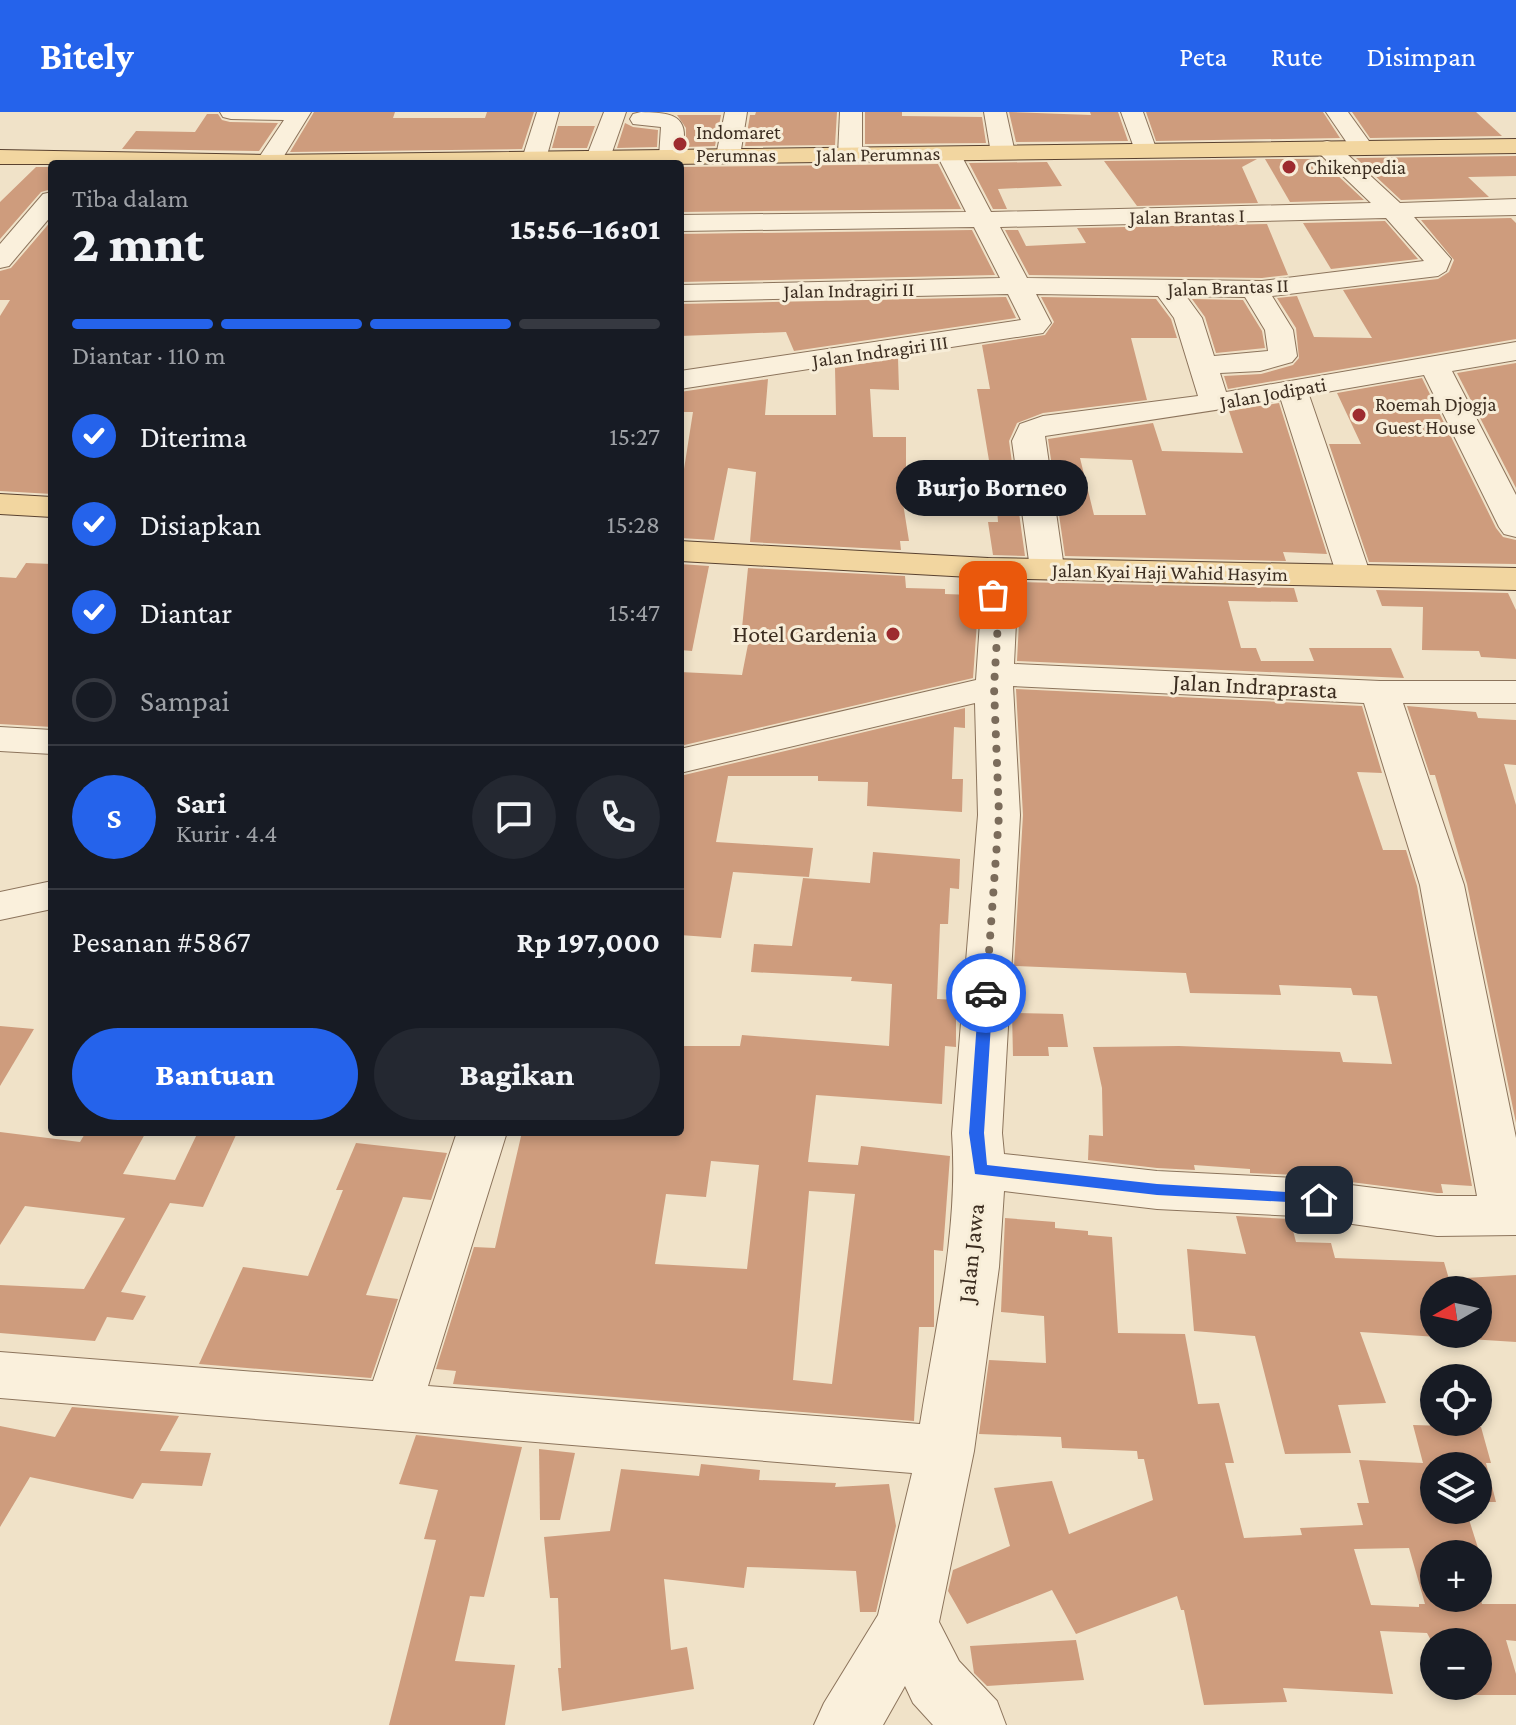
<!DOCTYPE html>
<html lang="id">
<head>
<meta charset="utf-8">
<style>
	body { margin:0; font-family:"Crimson Pro",serif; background:#242831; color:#f1f3f6; height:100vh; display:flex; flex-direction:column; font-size:30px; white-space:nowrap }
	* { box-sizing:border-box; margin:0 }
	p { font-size:26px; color:#9ea1a6 }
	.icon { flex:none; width:44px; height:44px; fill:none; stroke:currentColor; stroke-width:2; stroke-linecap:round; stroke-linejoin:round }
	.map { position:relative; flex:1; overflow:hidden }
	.side { position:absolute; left:48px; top:48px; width:636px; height:976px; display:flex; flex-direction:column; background:#171b24; border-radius:8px; box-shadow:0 4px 12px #0003 }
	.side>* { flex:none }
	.needle { width:52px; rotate:261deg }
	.controls { position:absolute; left:1420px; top:1164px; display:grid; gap:16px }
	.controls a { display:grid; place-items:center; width:72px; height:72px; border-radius:50%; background:#171b24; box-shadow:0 4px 12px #0003; font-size:40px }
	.pin { position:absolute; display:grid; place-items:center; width:68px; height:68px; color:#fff; margin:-34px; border-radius:16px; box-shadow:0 4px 12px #0006 }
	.courier { position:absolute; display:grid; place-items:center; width:80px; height:80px; margin:-40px; border:6px solid #2563eb; border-radius:50%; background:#fff; color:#222; box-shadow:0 2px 10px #0007 }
	.bubble { position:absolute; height:56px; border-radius:28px; background:#171b24; box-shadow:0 4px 12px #0003; font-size:26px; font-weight:800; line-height:56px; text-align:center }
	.summary em { font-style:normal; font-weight:800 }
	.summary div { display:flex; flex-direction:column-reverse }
	.summary { display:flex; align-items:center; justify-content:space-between; height:136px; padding:0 24px }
	h1 { font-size:52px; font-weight:800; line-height:60px }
	.bar { display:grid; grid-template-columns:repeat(4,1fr); gap:12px 8px; align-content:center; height:96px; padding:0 24px }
	.bar i { height:10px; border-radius:6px; background:#363941 }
	.bar .on { background:#2563eb }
	.bar p { grid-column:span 4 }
	.line { display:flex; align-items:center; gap:20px; padding:0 24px; border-top:2px solid #363941 }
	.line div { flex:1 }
	.round { display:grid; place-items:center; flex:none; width:84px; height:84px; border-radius:42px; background:#242831 }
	ol { padding:0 24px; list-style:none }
	li { display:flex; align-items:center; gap:24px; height:88px }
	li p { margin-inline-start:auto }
	li .icon { padding:8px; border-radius:50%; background:#2563eb; color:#fff; stroke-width:4 }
	li:last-child { color:#9ea1a6 }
	li i { width:44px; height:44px; border:4px solid #363941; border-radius:50% }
	.cta { display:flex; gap:16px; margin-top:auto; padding:16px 24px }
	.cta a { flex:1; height:92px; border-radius:48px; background:#2563eb; color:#fff; font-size:32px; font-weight:800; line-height:92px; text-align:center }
	.cta a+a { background:#242831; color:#f1f3f6 }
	header { display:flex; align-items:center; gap:48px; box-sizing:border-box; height:112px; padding:0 40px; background:#2563eb; color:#fff }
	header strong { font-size:38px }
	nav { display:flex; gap:44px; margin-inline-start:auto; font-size:28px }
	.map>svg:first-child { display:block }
	.building { fill:#ce9c7d; fill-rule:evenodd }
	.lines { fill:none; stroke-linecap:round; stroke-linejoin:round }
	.minor-casing { stroke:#8c745c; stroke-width:2 }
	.major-casing { stroke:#5a4230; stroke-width:2 }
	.minor { fill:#faf0dc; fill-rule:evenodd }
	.major { fill:#f2d6a0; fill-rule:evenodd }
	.route { fill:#2563eb }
	.done { stroke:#7b6c5b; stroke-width:8; stroke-dasharray:0 14.4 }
	.poi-dot { fill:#9d2b2f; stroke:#f7edd8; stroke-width:3 }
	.labels { text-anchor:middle; stroke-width:6; stroke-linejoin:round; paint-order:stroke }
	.far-poi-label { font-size:20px; fill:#3c2d20; stroke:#f7edd8; text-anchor:start }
	.far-street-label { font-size:20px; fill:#3c2d20; stroke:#f7edd8 }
	.poi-label { font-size:24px; fill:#3c2d20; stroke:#f7edd8; text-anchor:end }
	.street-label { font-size:24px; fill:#3c2d20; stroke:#f7edd8 }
</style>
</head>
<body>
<header>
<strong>Bitely</strong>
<nav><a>Peta</a><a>Rute</a><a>Disimpan</a></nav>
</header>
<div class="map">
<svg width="1516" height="1613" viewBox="0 0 1516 1613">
	<rect width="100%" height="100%" fill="#f0e2c8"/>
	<!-- building -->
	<g class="building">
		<path d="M314 0H395L393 6H485L487 0H534L522 37 290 40Z"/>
		<path d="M756 0H837L835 33 745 34 750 3H755Z"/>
		<path d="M865 0H902V4L982 5 986 31 865 32Z"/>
		<path d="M1009 0 1091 3 1090 0H1118L1128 29 1016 30Z"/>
		<path d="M1146 0H1323L1340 26 1156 29Z"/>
		<path d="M1352 0H1476L1502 24 1370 26Z"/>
		<path d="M207 2H218L222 8 230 10 278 11 259 39 122 37 136 19 195 20Z"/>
		<path d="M677 3H721L715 34 686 35V16Z"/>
		<path d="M596 11 587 36H552L558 14H595Z"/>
		<path d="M625 11 633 15 658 18 657 35 617 36Z"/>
		<path d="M1516 44V64L1468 65 1489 85 1401 88 1356 46Z"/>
		<path d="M1257 47 1242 55 1258 91 1137 94 1104 49Z"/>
		<path d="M1265 47H1320L1364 88 1290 90Z"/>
		<path d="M1047 50 1062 74 998 77 1007 97H993L969 51Z"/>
		<path d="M938 52 961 97 680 100V55Z"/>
		<path d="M36 55H52V77L41 80 0 127V90Z"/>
		<path d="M1511 106 1516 111V227L1228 277 1224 264 1261 262 1293 253 1299 246 1296 216 1277 186 1297 184 1314 225 1372 226 1343 178 1438 167 1449 160 1454 148 1421 108Z"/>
		<path d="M52 108V382L0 379V204L10 188H0V159L11 156Z"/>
		<path d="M1385 109 1418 147 1331 157 1303 111Z"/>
		<path d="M1267 112 1288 163 1262 166 1029 163 1005 118H1018L1026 134 1086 131 1077 116Z"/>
		<path d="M972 118 995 163 680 170V122Z"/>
		<path d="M1006 185 1016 206 794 239 786 220 680 224V192Z"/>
		<path d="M1041 185 1156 187 1171 207 1177 226H1131L1147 288 1043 301 1017 311 1009 329 1025 444 993 443 988 410H998L997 396 977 277H990L982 233 1045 223 1054 210Z"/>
		<path d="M1192 187 1243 188 1262 219 1265 236 1216 241 1205 205Z"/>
		<path d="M898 246 899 278 870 277 873 325H906V385H902L909 429H900L901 438 750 430 756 360 728 356 714 428 680 426V357H684L693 300H680V280L768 267 765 303H836L835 256Z"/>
		<path d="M1516 251V376L1457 261Z"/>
		<path d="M1422 266 1496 416 1503 425 1516 428V452L1369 450 1329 332H1361L1337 281Z"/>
		<path d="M1279 291 1327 442 1283 440 1286 449 1065 444 1048 327 1153 311 1162 339 1243 341 1229 299ZM1080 346 1132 348 1146 403H1094Z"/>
		<path d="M26 451 52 452V615L0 612V465L16 466Z"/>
		<path d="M680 452 709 454 692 539 680 538Z"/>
		<path d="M748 456 905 464 906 476 945 477V482L973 483 977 510 973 566 680 634V560L742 563 751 517 742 516Z"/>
		<path d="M1011 470 1294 476 1298 490 1228 489 1241 536H1256L1261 549H1314L1309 536H1391L1404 566 1017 549 1019 510Z"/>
		<path d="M1376 478 1508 481 1516 498V547L1481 545 1479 539 1422 538 1423 495 1382 494Z"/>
		<path d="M1016 577 1362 594 1382 661 1357 660 1383 738H1406L1417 774 1472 1074 1441 1072 1443 1081H1437L1296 1063 1250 1061V1057L1194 1053 1195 1058 1157 1056 1088 1048 1089 1023 1103 1024 1102 976 1093 935 1179 934 1340 940 1343 950 1392 952 1377 884 1353 883 1351 876 1279 873 1281 883 1190 881 1186 861 1014 854 1023 703Z"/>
		<path d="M1407 594 1476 600 1478 606 1516 608V653L1504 652 1516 693V1011L1467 772 1435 663H1430Z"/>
		<path d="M965 596V616L954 615 952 667H963L962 700 867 694 868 670 818 669V664H728L716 730 813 736 809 765 733 760 721 826 680 823V664Z"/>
		<path d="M873 740 960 747 959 777 950 776 948 812H940L937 887 956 888V935L945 934 942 992 816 983 808 1050 858 1053 861 1034 950 1044 943 1139 934 1138V1215H919L914 1309 453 1272 456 1259 436 1257 474 1135 495 1136 522 1020H680V934H740L742 923 889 934 892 872 851 869 852 865 751 860 754 832 792 834 803 766 870 771ZM711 1049 759 1053 747 1157 655 1152 666 1082 706 1085ZM809 1079 855 1082 832 1272 793 1268Z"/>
		<path d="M1012 901 1063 902 1068 935H1048L1049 944H1013Z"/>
		<path d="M0 914 34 917 0 974Z"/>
		<path d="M0 1020 80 1030 86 1020H146L123 1062 175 1068 198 1020 236 1023 203 1095 170 1091 121 1180 146 1184 133 1208 107 1205 95 1229 0 1221V1173L84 1177 125 1106 25 1094 0 1133Z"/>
		<path d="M356 1031 447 1041 431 1088 403 1085 366 1183 398 1187 371 1266 199 1252 243 1155 308 1164 343 1078H336Z"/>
		<path d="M1236 1104 1290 1107 1296 1130 1331 1131 1335 1146 1444 1150 1449 1167 1516 1163V1230L1360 1220 1386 1291 1338 1293 1351 1341 1285 1342 1255 1224 1194 1219 1187 1137 1246 1142ZM1434 1178H1478V1222H1434Z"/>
		<path d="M1005 1106 1055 1110V1116L1088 1119V1123L1112 1125 1118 1221 1185 1222 1198 1292 1219 1291 1234 1351H1225L1244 1426 1302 1423 1300 1416 1363 1413 1357 1391H1369L1359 1348 1423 1351 1413 1313 1481 1315 1491 1351H1486L1496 1390H1478V1354H1434V1398H1466L1478 1436H1465L1467 1442H1434V1486H1478V1478L1482 1492H1516V1529L1506 1528 1516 1562V1583H1448L1445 1574H1478V1530H1434V1534L1427 1521 1380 1519 1393 1582 1283 1576 1287 1590 1204 1593 1184 1498H1181L1177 1484 1076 1522 1052 1478 967 1512 948 1479 953 1458 1010 1434 994 1376 1052 1369 1069 1422 1153 1388 1144 1347H1138L1137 1339 1062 1336 1061 1325 979 1322 989 1248 1046 1251 1044 1204 1001 1200ZM1409 1436 1425 1492H1419V1495L1371 1493 1354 1437Z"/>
		<path d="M72 1295 179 1304 160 1339 211 1341 202 1374 142 1371 133 1387 30 1365 0 1415V1314L55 1325Z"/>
		<path d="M416 1323 522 1335 484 1485 470 1484 455 1549 515 1553 505 1613H389L436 1428 424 1427 438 1378 399 1372Z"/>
		<path d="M539 1337 575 1341 560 1408H540Z"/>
		<path d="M701 1352 760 1358 759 1368 836 1371 835 1375 889 1372 896 1414 876 1500H860L856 1459 747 1455 744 1476 664 1467 671 1538 687 1535 694 1577 562 1599 558 1556H561L558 1486H550L544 1425 610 1419 621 1357 699 1364Z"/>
		<path d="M1076 1528 1084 1568 987 1574 974 1561 970 1534Z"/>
	</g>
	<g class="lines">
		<defs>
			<g id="minor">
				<path d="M220 0H311L279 52 256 50 284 8 231 7 223 5Z"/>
				<path d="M537 0H559L546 47 543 52H525L522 47Z"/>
				<path d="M604 0H626L610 46 606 51 593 52 586 46Z"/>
				<path d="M641 0C663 1 685 0 684 25 683 34 684 42 679 50H663L659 45 661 15 633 12 630 7 633 2Z"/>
				<path d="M725 0H747L740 44 736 49H720L716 44Z"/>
				<path d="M840 0H862V43L858 48H842L838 43Z"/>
				<path d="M984 0H1006L1015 41 1011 46H995L991 41Z"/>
				<path d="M1121 0H1143L1157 39 1153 44H1137Z"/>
				<path d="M1326 0H1348L1374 36 1370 41H1354Z"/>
				<path d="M1327 29 1335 31 1400 91 1516 87V103L1414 105 1451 147 1446 159 1438 164 1272 184 1293 218 1297 244 1292 250 1260 259 1220 261 1226 280 1516 230V248L1452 259 1516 383V425L1504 422 1499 415 1424 263 1309 283 1371 464 1366 471 1354 474 1342 471 1337 464 1281 288 1045 324 1064 456 1059 463 1047 466 1035 463 1030 456 1012 329 1020 312 1043 304 1198 284 1174 206 1158 184 1036 182 1051 211 1043 221 680 277V259L1021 208 1008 182 680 189V173L1000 166 974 115 680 119V103L966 100 936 41 940 36H956L960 41 991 100 1371 91 1319 41 1315 36 1319 31ZM1386 106 1424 149 1262 169 1027 166 1000 115ZM1186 184 1245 185 1265 218 1268 239 1214 244 1202 206Z"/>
				<path d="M52 80V103L9 154 0 156V132L43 82Z"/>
				<path d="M988 446 1000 449 1005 456 1016 510 1014 552 1380 569H1516V591H1403L1464 773 1516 1026V1123L1437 1124 1296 1104 1157 1097 1004 1079 999 1155 974 1339 939 1510 959 1549 997 1589 1006 1613H933L913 1591 905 1574 883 1613H814L824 1591 878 1503 912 1361 0 1286V1240L373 1269 457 1020H507L428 1274 920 1312C935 1217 959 1118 952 1021L978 703 975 591 680 661V637L976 568 980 510 971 456 976 449ZM1013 574 1364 591 1420 773 1477 1084H1437L1296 1066 1157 1059 1004 1042 1002 1021 1020 703Z"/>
				<path d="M0 615 52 618V642L0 639Z"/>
				<path d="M52 769V797L0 808V780Z"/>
			</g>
			<g id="major">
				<path d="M1516 27V41L670 52H0V38L268 43Z"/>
				<path d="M0 382 52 385V405L0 402Z"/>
				<path d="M680 429 988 446 1516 456V478L988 466 680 449Z"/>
			</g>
		</defs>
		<!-- minor casing -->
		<use href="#minor" class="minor-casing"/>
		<!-- major casing -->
		<use href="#major" class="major-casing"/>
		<!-- minor -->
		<use href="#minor" class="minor"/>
		<!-- major -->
		<use href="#major" class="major"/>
	</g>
	<!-- route -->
	<path class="route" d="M986 877 993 881 984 1021 987 1053 1157 1072 1319 1082 1324 1084V1092L1157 1083 975 1062 969 1021 979 881Z"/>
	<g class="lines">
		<!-- done -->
		<path class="done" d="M986 881 999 703 994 575 998 510 993 483"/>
	</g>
	<!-- markers -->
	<g class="poi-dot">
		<circle cx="680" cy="32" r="8"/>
		<circle cx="1289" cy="55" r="8"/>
		<circle cx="1359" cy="303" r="8"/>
		<circle cx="893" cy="522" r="8"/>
	</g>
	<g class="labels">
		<!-- far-poi labels -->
		<g class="far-poi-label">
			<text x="696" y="27">Indomaret<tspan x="696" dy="23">Perumnas</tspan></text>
			<text x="1305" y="62">Chikenpedia</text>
			<text x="1375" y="299">Roemah Djogja<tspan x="1375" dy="23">Guest House</tspan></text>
		</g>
		<!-- far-street labels -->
		<g class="far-street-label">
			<text transform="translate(878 42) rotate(-1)" y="7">Jalan Perumnas</text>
			<text transform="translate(1187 104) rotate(-1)" y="7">Jalan Brantas I</text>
			<text transform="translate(1228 175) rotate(-2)" y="7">Jalan Brantas II</text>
			<text transform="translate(849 178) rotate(-1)" y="7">Jalan Indragiri II</text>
			<text transform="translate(880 239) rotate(-8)" y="7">Jalan Indragiri III</text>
			<text transform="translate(1273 281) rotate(-10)" y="7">Jalan Jodipati</text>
			<text transform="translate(1170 460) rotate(1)" y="7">Jalan Kyai Haji Wahid Hasyim</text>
		</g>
		<!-- poi labels -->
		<g class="poi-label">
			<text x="877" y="530">Hotel Gardenia</text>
		</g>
		<!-- street labels -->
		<g class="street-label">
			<text transform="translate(1255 574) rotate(3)" y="8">Jalan Indraprasta</text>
			<text transform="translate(971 1141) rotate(-84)" y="8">Jalan Jawa</text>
		</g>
	</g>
</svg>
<div class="controls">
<a><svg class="needle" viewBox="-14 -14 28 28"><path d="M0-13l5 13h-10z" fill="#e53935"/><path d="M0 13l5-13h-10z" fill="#9ea1a6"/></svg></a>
<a><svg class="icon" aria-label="locate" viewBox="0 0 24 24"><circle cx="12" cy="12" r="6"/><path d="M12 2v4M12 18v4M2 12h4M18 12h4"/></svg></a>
<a><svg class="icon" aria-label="layers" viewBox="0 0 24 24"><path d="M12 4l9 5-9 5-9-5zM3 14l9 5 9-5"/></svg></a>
<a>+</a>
<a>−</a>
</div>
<div class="pin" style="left:993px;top:483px;background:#ea580c"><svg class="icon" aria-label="bag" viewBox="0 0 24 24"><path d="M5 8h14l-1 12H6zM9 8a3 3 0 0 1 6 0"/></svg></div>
<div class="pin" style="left:1319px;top:1088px;background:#1f2937"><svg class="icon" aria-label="home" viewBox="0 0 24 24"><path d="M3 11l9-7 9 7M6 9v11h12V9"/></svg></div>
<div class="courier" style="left:986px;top:881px"><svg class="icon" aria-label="car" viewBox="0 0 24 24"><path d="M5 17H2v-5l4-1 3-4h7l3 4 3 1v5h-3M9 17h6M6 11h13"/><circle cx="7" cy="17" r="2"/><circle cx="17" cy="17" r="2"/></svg></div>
<div class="bubble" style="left:896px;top:348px;width:192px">Burjo Borneo</div>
<section class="side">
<div class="summary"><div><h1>2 mnt</h1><p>Tiba dalam</p></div><em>15:56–16:01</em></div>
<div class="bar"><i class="on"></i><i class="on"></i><i class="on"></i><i></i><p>Diantar · 110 m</p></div>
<ol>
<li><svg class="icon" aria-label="check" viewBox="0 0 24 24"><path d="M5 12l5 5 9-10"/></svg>Diterima<p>15:27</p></li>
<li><svg class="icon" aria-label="check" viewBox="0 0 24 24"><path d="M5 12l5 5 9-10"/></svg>Disiapkan<p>15:28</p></li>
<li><svg class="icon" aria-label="check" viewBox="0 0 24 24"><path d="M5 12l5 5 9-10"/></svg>Diantar<p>15:47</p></li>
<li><i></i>Sampai</li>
</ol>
<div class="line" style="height:144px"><b class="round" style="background:#2563eb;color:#fff">S</b><div><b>Sari</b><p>Kurir · 4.4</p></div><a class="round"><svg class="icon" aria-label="chat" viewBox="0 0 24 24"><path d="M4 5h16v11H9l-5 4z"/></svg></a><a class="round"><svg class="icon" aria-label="phone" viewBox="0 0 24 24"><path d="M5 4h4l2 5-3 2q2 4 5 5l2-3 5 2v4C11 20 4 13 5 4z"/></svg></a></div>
<div class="line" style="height:104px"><div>Pesanan #5867</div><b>Rp 197,000</b></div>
<div class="cta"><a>Bantuan</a><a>Bagikan</a></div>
</section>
</div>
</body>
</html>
